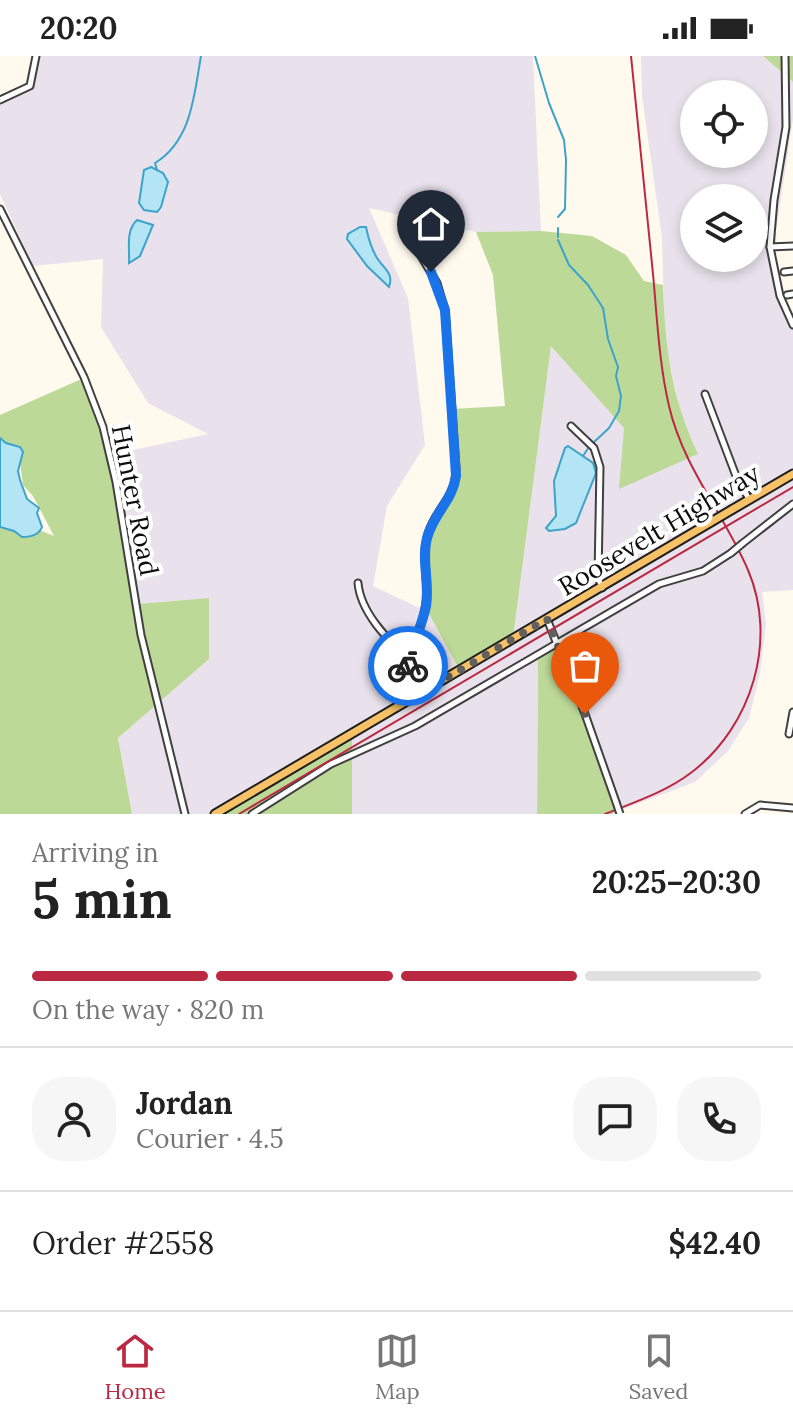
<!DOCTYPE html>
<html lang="en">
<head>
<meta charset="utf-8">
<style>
	body { margin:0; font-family:Lora,serif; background:#f6f6f6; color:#222; height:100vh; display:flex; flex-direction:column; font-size:30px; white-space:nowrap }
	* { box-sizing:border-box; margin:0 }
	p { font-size:26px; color:#767676 }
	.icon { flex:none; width:44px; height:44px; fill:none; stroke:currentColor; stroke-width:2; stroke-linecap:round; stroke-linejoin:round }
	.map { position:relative; height:758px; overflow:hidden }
	.panel { display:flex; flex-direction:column; background:#fff; flex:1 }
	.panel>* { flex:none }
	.tools { position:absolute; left:680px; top:24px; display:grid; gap:16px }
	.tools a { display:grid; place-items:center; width:88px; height:88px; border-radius:50%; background:#fff; box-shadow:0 4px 12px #0003; font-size:40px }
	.pin { position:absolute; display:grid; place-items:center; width:68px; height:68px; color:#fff; margin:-82px -34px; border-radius:50% 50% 50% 0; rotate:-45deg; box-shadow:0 0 8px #0007 }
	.pin .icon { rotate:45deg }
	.courier { position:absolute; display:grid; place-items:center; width:80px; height:80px; margin:-40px; border:6px solid #1a73e8; border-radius:50%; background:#fff; color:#222; box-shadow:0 2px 10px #0007 }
	.overview em { font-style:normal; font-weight:700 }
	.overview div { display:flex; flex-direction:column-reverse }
	.overview { display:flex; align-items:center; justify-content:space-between; height:136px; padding:0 32px }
	h1 { font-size:52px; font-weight:700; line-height:60px }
	.bar { display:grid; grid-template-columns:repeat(4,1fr); gap:12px 8px; align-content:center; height:96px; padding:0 32px }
	.bar i { height:10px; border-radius:6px; background:#e0e0e0 }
	.bar .current { background:#bb2841 }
	.bar p { grid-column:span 4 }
	.line { display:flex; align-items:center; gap:20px; padding:0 32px; border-top:2px solid #e0e0e0 }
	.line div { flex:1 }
	.round { display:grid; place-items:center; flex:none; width:84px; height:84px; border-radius:32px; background:#f6f6f6 }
	.status { display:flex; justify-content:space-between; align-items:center; height:56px; padding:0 40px; background:#fff; direction:ltr }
	.status svg { height:22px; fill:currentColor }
	.dock { display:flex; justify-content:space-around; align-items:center; height:112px; border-top:2px solid #e0e0e0; background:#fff; font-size:22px; color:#767676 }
	.dock a { display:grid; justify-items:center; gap:4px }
	.dock .current { color:#bb2841 }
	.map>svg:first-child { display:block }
	.industrial { fill:#e9e2ec; fill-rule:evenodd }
	.forest { fill:#bdd998 }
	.water { fill:#b4e5f5; stroke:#3ca3ca; stroke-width:2 }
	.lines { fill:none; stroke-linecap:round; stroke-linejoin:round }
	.stream { stroke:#3ca3ca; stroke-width:2 }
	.minor-casing { stroke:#404040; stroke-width:9 }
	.major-casing { stroke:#1e1e1e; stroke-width:11 }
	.minor { stroke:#fff; stroke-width:5 }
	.major { stroke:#f6c167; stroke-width:7 }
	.rail { stroke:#bb2841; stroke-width:2 }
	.minor-bridge-casing { stroke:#404040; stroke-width:9; stroke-linecap:butt }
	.major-bridge-casing { stroke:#1e1e1e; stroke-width:11; stroke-linecap:butt }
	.minor-bridge { stroke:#fff; stroke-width:5 }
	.major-bridge { stroke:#f6c167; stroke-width:7 }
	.done { stroke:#62605c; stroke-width:8; stroke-dasharray:0 14.4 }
	.route { stroke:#1a73e8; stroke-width:10 }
	.labels { text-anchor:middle; stroke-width:8; stroke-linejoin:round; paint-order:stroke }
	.street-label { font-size:26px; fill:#0d0d0d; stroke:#fff }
</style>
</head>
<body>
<div class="status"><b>20:20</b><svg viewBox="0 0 49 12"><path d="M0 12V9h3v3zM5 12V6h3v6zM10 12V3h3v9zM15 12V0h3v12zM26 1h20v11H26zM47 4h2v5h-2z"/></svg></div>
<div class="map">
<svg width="793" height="758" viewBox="0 0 793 758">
	<rect width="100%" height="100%" fill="#fff9ee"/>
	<!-- industrial -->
	<path class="industrial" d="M34 0H533L541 175 476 176 369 152 408 242 425 389 387 450 373 530 428 556 461 617 513 582 551 289 624 372 698 398 683 365 665 289 662 182 642 40 641 0H763L793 26V63L776 175V205L781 231 793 267V534L762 536 766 568 760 618 749 662 728 695 695 726 621 754 538 599 537 758H352L351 679 210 758H132L118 682 209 603V542L137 548 110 399 208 378 148 347 101 271 103 203 33 210 0 138V41L29 27ZM694 38H754V98H694ZM694 142H754V202H694Z"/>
	<!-- forest -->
	<g class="forest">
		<path d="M763 0H793V26Z"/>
		<path d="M541 175 592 180 626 199 644 225 663 229C665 292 671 340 698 398L619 433 624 372 551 290 513 582 461 617 428 556 425 493 429 476 456 424 452 353 505 350 493 219 476 176Z"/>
		<path d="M86 321 110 399 137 548 209 542V603L118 682 132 758H0V464L22 467 54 480 33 440 23 429 19 398 0 384V359Z"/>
		<path d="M559 587 621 754 612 758H537L538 599Z"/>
		<path d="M352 679V758H210Z"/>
	</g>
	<!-- water -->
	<g class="water">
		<path d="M151 111 163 117 168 126 161 151 157 156 144 154 139 147 144 114Z"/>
		<path d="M137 164 153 169 140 200 129 207C130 194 125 175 137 164Z"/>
		<path d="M360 171H366C368 181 371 192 377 202 384 213 394 217 389 231L367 210 347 183 348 178Z"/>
		<path d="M0 382 6 387 20 391 23 396 18 415 20 424 27 443 39 452 37 457 42 471C39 479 30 481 22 481L14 475 0 471Z"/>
		<path d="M568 390 593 407 596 417 576 467 565 473 549 475 546 472 556 460 554 425 565 392Z"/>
	</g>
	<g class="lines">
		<!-- stream -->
		<g class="stream">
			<path d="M535 0 549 47 564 84 566 104 565 153 558 161"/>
			<path d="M157 114 155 107C192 84 194 39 201 0"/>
			<path d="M558 172V181"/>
			<path d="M558 184 569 209 588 229 603 252 608 283 618 311 616 320 621 340 619 355 609 372 593 387"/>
			<path d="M583 400 589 391"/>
		</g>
		<defs>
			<g id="minor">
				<path d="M785 0 786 71 774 144 770 191 780 240 793 269"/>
				<path d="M0 44 30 30 36 0"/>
				<path d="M0 153 84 321 103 371 116 426 141 579 185 758"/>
				<path d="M770 191 793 190"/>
				<path d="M784 216 793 215"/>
				<path d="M787 239 793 238"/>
				<path d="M705 338 736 420 749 443"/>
				<path d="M571 370 594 392 600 411 598 521 602 532"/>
				<path d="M743 487 793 448"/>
				<path d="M358 527C360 552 386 588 410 597"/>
				<path d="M547 563 585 658 616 746"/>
				<path d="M414 641C399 602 422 582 426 546 429 524 421 500 428 478 435 452 456 443 456 412L445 254 437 227 415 190"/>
				<path d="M789 678 793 656"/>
				<path d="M252 758 331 708 415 670 659 528 703 515 731 497"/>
				<path d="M745 758 760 749 793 752"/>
			</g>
			<g id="major">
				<path d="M733 453 793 418"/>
				<path d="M215 758 711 466"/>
			</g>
		</defs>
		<!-- minor casing -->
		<use href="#minor" class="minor-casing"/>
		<!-- major casing -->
		<use href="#major" class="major-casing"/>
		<!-- minor -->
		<use href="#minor" class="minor"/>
		<!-- major -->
		<use href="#major" class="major"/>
		<!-- rail -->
		<g class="rail">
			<path d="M239 758 793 431"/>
			<path d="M605 758C635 746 666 736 692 716 752 670 778 584 748 514 724 458 683 411 669 350 659 307 657 261 653 218 646 145 638 73 631 0"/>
		</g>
		<defs>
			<g id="minor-bridge">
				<path d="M731 497 743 487"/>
				<path d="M616 746 620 758"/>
			</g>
			<path id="major-bridge" d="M711 466 733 453"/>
		</defs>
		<!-- minor-bridge casing -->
		<use href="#minor-bridge" class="minor-bridge-casing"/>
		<!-- major-bridge casing -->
		<use href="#major-bridge" class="major-bridge-casing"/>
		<!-- minor-bridge -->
		<use href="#minor-bridge" class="minor-bridge"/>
		<!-- major-bridge -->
		<use href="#major-bridge" class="major-bridge"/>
	</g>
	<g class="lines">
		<!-- done -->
		<path class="done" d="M408 610V621L414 641 547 563 585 658"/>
		<!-- route -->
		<path class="route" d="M408 610C411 589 422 571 426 550 430 527 421 504 427 482 433 458 453 444 456 420L445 254 431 216"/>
	</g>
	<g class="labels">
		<!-- street labels -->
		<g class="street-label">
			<text transform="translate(135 444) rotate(79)" y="9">Hunter Road</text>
			<text transform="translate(659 474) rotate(-31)" y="9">Roosevelt Highway</text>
		</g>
	</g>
</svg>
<div class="tools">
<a><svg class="icon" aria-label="locate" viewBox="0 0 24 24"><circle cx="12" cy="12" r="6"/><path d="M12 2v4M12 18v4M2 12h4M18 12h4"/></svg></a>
<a><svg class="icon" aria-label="layers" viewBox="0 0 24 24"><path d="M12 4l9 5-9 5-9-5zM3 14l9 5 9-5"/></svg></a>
</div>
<div class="pin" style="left:585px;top:658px;background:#ea580c"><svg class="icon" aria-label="bag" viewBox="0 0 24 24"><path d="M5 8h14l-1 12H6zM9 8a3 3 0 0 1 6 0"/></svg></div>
<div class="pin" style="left:431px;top:216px;background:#1f2937"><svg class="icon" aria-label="home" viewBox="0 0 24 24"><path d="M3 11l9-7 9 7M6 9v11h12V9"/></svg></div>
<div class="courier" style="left:408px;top:610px"><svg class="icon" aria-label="bike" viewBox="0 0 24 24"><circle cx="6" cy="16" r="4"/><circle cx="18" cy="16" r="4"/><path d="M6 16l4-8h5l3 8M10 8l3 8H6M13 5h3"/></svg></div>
</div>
<section class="panel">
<div class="overview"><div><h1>5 min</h1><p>Arriving in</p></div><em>20:25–20:30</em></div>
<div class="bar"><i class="current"></i><i class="current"></i><i class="current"></i><i></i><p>On the way · 820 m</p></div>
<div class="line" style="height:144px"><a class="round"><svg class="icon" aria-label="person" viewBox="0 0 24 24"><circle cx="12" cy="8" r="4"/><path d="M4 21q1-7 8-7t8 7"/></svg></a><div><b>Jordan</b><p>Courier · 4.5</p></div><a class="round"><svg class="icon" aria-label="chat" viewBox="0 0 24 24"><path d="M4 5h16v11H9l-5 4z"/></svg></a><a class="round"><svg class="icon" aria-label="phone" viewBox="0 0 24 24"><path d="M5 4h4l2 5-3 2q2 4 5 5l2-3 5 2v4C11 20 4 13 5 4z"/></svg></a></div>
<div class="line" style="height:104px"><div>Order #2558</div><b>$42.40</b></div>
</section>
<nav class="dock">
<a class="current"><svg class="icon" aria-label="home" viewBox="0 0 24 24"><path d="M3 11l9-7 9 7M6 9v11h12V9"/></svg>Home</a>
<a><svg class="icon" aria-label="map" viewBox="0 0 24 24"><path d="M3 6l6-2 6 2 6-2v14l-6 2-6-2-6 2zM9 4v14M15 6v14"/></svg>Map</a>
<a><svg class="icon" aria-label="saved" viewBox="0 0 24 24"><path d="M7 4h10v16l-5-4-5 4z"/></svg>Saved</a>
</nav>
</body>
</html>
